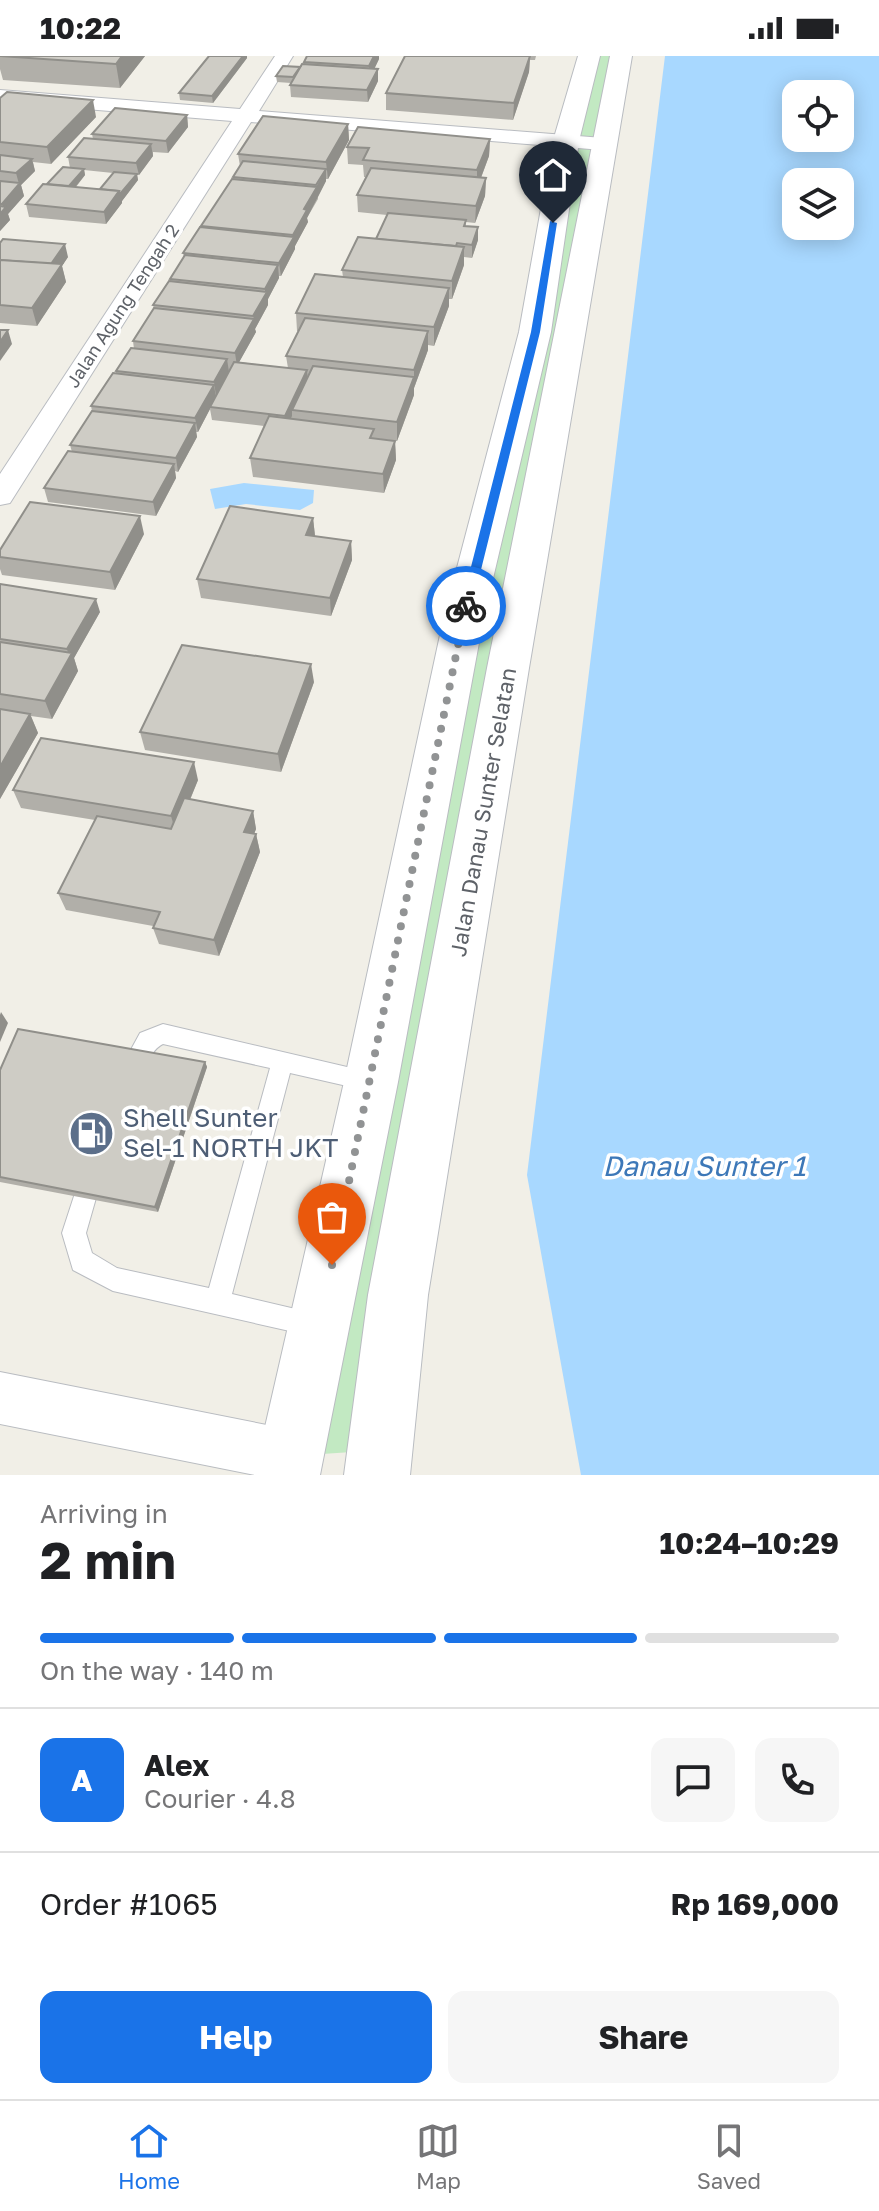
<!DOCTYPE html>
<html lang="en">
<head>
<meta charset="utf-8">
<style>
	body { margin:0; font-family:"Golos Text",sans-serif; background:#f6f6f6; color:#202124; height:100vh; display:flex; flex-direction:column; font-size:30px; white-space:nowrap }
	* { box-sizing:border-box; margin:0 }
	p { font-size:26px; color:#757577 }
	.icon { flex:none; width:44px; height:44px; fill:none; stroke:currentColor; stroke-width:2; stroke-linecap:round; stroke-linejoin:round }
	.map { position:relative; height:1419px; overflow:hidden }
	.sheet { display:flex; flex-direction:column; background:#fff; flex:1 }
	.sheet>* { flex:none }
	.buttons { position:absolute; left:782px; top:24px; display:grid; gap:16px }
	.buttons a { display:grid; place-items:center; width:72px; height:72px; border-radius:16px; background:#fff; box-shadow:0 4px 20px #0003; font-size:40px }
	.pin { position:absolute; display:grid; place-items:center; width:68px; height:68px; color:#fff; margin:-82px -34px; border-radius:50% 50% 50% 0; rotate:-45deg; box-shadow:0 0 8px #0007 }
	.pin .icon { rotate:45deg }
	.courier { position:absolute; display:grid; place-items:center; width:80px; height:80px; margin:-40px; border:6px solid #1a73e8; border-radius:50%; background:#fff; color:#222; box-shadow:0 2px 10px #0007 }
	.summary em { font-style:normal; font-weight:700 }
	.summary div { display:flex; flex-direction:column-reverse }
	.summary { display:flex; align-items:center; justify-content:space-between; height:136px; padding:0 40px }
	h1 { font-size:52px; font-weight:700; line-height:60px }
	.bar { display:grid; grid-template-columns:repeat(4,1fr); gap:12px 8px; align-content:center; height:96px; padding:0 40px }
	.bar i { height:10px; border-radius:6px; background:#e0e0e0 }
	.bar .on { background:#1a73e8 }
	.bar p { grid-column:span 4 }
	.line { display:flex; align-items:center; gap:20px; padding:0 40px; border-top:2px solid #e0e0e0 }
	.line div { flex:1 }
	.round { display:grid; place-items:center; flex:none; width:84px; height:84px; border-radius:16px; background:#f6f6f6 }
	.button { display:flex; gap:16px; margin-top:auto; padding:16px 40px }
	.button a { flex:1; height:92px; border-radius:16px; background:#1a73e8; color:#fff; font-size:32px; font-weight:700; line-height:92px; text-align:center }
	.button a+a { background:#f6f6f6; color:#202124 }
	.status { display:flex; justify-content:space-between; align-items:center; height:56px; padding:0 40px; background:#fff; direction:ltr }
	.status svg { height:22px; fill:currentColor }
	.dock { display:flex; justify-content:space-around; align-items:center; height:112px; border-top:2px solid #e0e0e0; background:#fff; font-size:22px; color:#757577 }
	.dock a { display:grid; justify-items:center; gap:4px }
	.dock .on { color:#1a73e8 }
	.map>svg:first-child { display:block }
	.green { fill:#c2e9c2 }
	.water { fill:#a8d8ff; fill-rule:evenodd }
	.lines { fill:none; stroke-linecap:round; stroke-linejoin:round }
	.service-casing { stroke:#b9bcc1; stroke-width:2 }
	.minor-casing { stroke:#b9bcc1; stroke-width:2 }
	.tertiary-casing { stroke:#b9bcc1; stroke-width:2 }
	.service { fill:#fff; fill-rule:evenodd }
	.minor { fill:#fff; fill-rule:evenodd }
	.tertiary { fill:#fff; fill-rule:evenodd }
	.wall { fill:#b1afa9; fill-rule:evenodd }
	.shaded-wall { fill:#908f8a }
	.building { fill:#ceccc5; stroke:#908f8a; stroke-width:2 }
	.route { fill:#1a73e8 }
	.done { stroke:#919394; stroke-width:8; stroke-dasharray:0 14.4 }
	.labels { text-anchor:middle; stroke-width:7; stroke-linejoin:round; paint-order:stroke }
	.far-street-label { font-size:18px; fill:#5e6268; stroke:#fff }
	.street-label { font-size:22px; fill:#5e6268; stroke:#fff }
	.near-service-label { font-size:26px; fill:#4e5e75; stroke:#fff; text-anchor:start }
	.near-water-label { font-size:28px; font-style:italic; fill:#3d78b8; stroke:#fff }
</style>
</head>
<body>
<div class="status"><b>10:22</b><svg viewBox="0 0 49 12"><path d="M0 12V9h3v3zM5 12V6h3v6zM10 12V3h3v9zM15 12V0h3v12zM26 1h20v11H26zM47 4h2v5h-2z"/></svg></div>
<div class="map">
<svg width="879" height="1419" viewBox="0 0 879 1419">
	<rect width="100%" height="100%" fill="#f1efe7"/>
	<!-- green -->
	<path class="green" d="M589 0H621L382 1394 292 1400Z"/>
	<!-- water -->
	<g class="water">
		<path d="M665 0H879V1419H581L527 1119ZM840 38V82H796V38ZM840 126V170H796V126Z"/>
		<path d="M244 427 314 434 313 447 300 454 246 448 215 453 210 433Z"/>
	</g>
	<g class="lines">
		<defs>
			<path id="service" d="M163 968 377 1018 380 1025 377 1032 369 1035 290 1017 232 1238 321 1259 324 1268 321 1277 312 1280 113 1235 73 1214 62 1177 76 1134 84 1130 92 1134 96 1142 86 1177 92 1197 117 1212 209 1232 270 1012 163 988C152 993 151 1005 139 1009L131 1006 128 999 140 977Z"/>
			<g id="minor">
				<path d="M275 0H293L259 55 603 82 613 88 603 94 251 66 10 447 0 449V418L232 65 0 46V34L240 53Z"/>
				<path d="M0 1316 292 1374 311 1381 318 1400 310 1419H255L0 1368Z"/>
			</g>
			<g id="tertiary">
				<path d="M578 0H600L579 85 551 276 483 565 398 1026 320 1419H254L344 1026 443 565 519 276 553 85Z"/>
				<path d="M610 0H632L529 612 428 1239 410 1419H344L368 1239 487 612Z"/>
			</g>
		</defs>
		<!-- service casing -->
		<use href="#service" class="service-casing"/>
		<!-- minor casing -->
		<use href="#minor" class="minor-casing"/>
		<!-- tertiary casing -->
		<use href="#tertiary" class="tertiary-casing"/>
		<!-- service -->
		<use href="#service" class="service"/>
		<!-- minor -->
		<use href="#minor" class="minor"/>
		<!-- tertiary -->
		<use href="#tertiary" class="tertiary"/>
	</g>
	<!-- wall -->
	<g class="wall">
		<path d="M0 0H145L120 32 3 24 0 13Z"/>
		<path d="M209 0H247V2L213 47 180 44 179 37Z"/>
		<path d="M405 0H536L535 4H530L529 16 513 64 386 54V37Z"/>
		<path d="M379 3 374 13H378V25L368 46 291 41 290 29 291 27 277 26 276 20 300 11 304 8V6Z"/>
		<path d="M0 42 96 61 51 108 33 106 35 115 21 129 24 140 8 158 10 164 0 175Z"/>
		<path d="M187 59 188 71 168 97 153 96V100L139 119H137L138 124 122 145V147L106 168 29 161 26 148 47 128 70 112 68 101 93 83 92 78ZM84 114 113 117 100 133 76 131 85 119Z"/>
		<path d="M348 68 349 84 328 123H326V125L318 141V143L307 162 308 166 295 190V193L281 220H279V222L268 243V249L255 273 256 276 239 306 288 312 286 300 299 275H297L296 257 343 221 342 214 376 183 387 159 358 156 357 139 366 121H364L363 109 348 108 347 91 490 83 489 100 481 122H486L485 140 475 167 466 166V170L478 184 472 202 464 201V209L452 243H449V250L434 290 428 289V294L414 332V339L397 385 374 382 395 385 396 404 384 437 253 421 250 402 264 370 212 364 210 353 198 376H196L197 381 178 416 175 415 176 422 156 460 48 446 44 432 72 396 70 389 92 355 91 350 116 317V315L134 293 133 285 154 253 153 249 170 225V223L184 202 183 197 233 123V121L240 110 238 98Z"/>
		<path d="M0 187 68 201 62 210 66 226 37 270 0 267Z"/>
		<path d="M313 462 315 480 351 485 352 504 331 560 201 542 197 523Z"/>
		<path d="M144 478 115 534 2 519 0 513V494Z"/>
		<path d="M0 528 100 556 74 602 78 615 52 663 31 660 38 677 0 743Z"/>
		<path d="M314 626 281 716 145 694 140 676Z"/>
		<path d="M198 724 190 744 253 755 256 773 254 778H256L260 796 219 900 159 888 153 872V870L66 854 58 837 95 764 21 752 13 734Z"/>
		<path d="M205 1006 207 1011 158 1156 0 1126V1014Z"/>
	</g>
	<!-- shaded-wall -->
	<g class="shaded-wall">
		<path d="M122 0H145L120 32 116 8Z"/>
		<path d="M243 0H247V2L213 47 212 40Z"/>
		<path d="M374 0H379V3L370 22 369 10Z"/>
		<path d="M530 0 529 16 513 64 514 47Z"/>
		<path d="M378 13V25L368 46 367 34Z"/>
		<path d="M93 44 96 61 51 108 47 91Z"/>
		<path d="M187 59 188 71 168 97 166 85Z"/>
		<path d="M348 68 349 84 328 123 326 106Z"/>
		<path d="M490 83 489 100 477 132V114Z"/>
		<path d="M151 88 153 100 139 119 136 107Z"/>
		<path d="M32 103 35 115 21 129 24 140 8 158 10 164 0 175V158L4 154 2 148 19 128 16 117Z"/>
		<path d="M84 113 85 119 68 140 67 133Z"/>
		<path d="M326 113V125L307 162 308 166 295 190V193L281 220 279 207 293 182V179L304 153Z"/>
		<path d="M137 118 138 124 122 145V147L106 168 104 156 119 135Z"/>
		<path d="M486 122 485 140 475 167 476 150Z"/>
		<path d="M478 171V184L472 202V189Z"/>
		<path d="M65 188 68 201 62 210 66 226 37 270 32 252 51 209Z"/>
		<path d="M464 191V209L452 243V225Z"/>
		<path d="M278 209 279 222 268 243V249L255 273 256 276 237 310 235 297 254 263 253 260 265 238V233Z"/>
		<path d="M449 232V250L434 290V271Z"/>
		<path d="M8 274 12 288 0 305V286Z"/>
		<path d="M428 275V294L414 332V314Z"/>
		<path d="M227 303 229 316 216 340 214 326Z"/>
		<path d="M307 314 308 327 292 354V360L286 373 285 360Z"/>
		<path d="M414 321V339L397 385V366Z"/>
		<path d="M214 329 216 342 210 351V353L198 376 195 362Z"/>
		<path d="M195 367 197 381 178 416 176 402Z"/>
		<path d="M395 385 396 404 384 437 383 418Z"/>
		<path d="M174 408 176 422 156 460 153 446Z"/>
		<path d="M140 460 144 478 115 534 110 516Z"/>
		<path d="M313 462 315 480 306 479Z"/>
		<path d="M351 485 352 504 331 560 330 542Z"/>
		<path d="M96 543 100 556 74 602 78 615 52 663 45 645 69 601 67 593Z"/>
		<path d="M311 608 314 626 281 716 278 698Z"/>
		<path d="M30 658 38 677 0 743V711Z"/>
		<path d="M194 706 198 724 176 777 171 760Z"/>
		<path d="M253 755 256 773 248 793 244 776Z"/>
		<path d="M256 778 260 796 219 900 214 884Z"/>
		<path d="M1 956 8 967 0 986V959Z"/>
		<path d="M205 1006 207 1011 158 1156 155 1151Z"/>
	</g>
	<!-- building -->
	<g class="building">
		<path d="M0 0H122L116 8Z"/>
		<path d="M209 0H243L212 40 179 37Z"/>
		<path d="M307 0H374L369 10 304 6Z"/>
		<path d="M405 0H530L514 47 386 37Z"/>
		<path d="M302 8 378 13 367 34 290 29Z"/>
		<path d="M283 10 300 11 293 21 276 20Z"/>
		<path d="M7 36 93 44 47 91 0 86V42Z"/>
		<path d="M115 52 187 59 166 85 92 78Z"/>
		<path d="M263 60 348 68 326 106 238 98Z"/>
		<path d="M358 71 490 83 477 114 363 104 369 92 347 91Z"/>
		<path d="M84 82 151 88 136 107 68 101Z"/>
		<path d="M0 99 32 103 16 117 0 115Z"/>
		<path d="M243 105 326 113 316 129 233 121Z"/>
		<path d="M63 111 84 113 69 130 47 128Z"/>
		<path d="M371 112 486 122 476 150 357 139Z"/>
		<path d="M114 116 137 118 120 138 119 135 100 133Z"/>
		<path d="M232 123 317 131 304 153 307 154 293 179 201 170Z"/>
		<path d="M0 125 20 127 2 148H0Z"/>
		<path d="M43 128 119 135 104 156 26 148Z"/>
		<path d="M0 150 6 151 0 158Z"/>
		<path d="M388 157 466 164 464 170 478 171 472 189 457 187 456 190 376 183Z"/>
		<path d="M200 171 294 181 279 207 183 197Z"/>
		<path d="M358 181 464 191 452 225 342 214Z"/>
		<path d="M3 183 65 188 51 208 0 204V187Z"/>
		<path d="M185 199 278 209 265 233 170 223Z"/>
		<path d="M0 204 62 208 32 252 0 249Z"/>
		<path d="M315 218 449 232 434 271 296 257Z"/>
		<path d="M169 225 267 236 253 260 153 249Z"/>
		<path d="M154 252 254 263 235 297 133 285Z"/>
		<path d="M305 262 428 275 414 314 286 300Z"/>
		<path d="M0 274H8L0 286Z"/>
		<path d="M131 292 227 303 214 326 116 315Z"/>
		<path d="M234 306 307 314 285 360 210 351Z"/>
		<path d="M313 310 414 321 397 366 292 354Z"/>
		<path d="M113 317 214 329 195 362 91 350Z"/>
		<path d="M92 355 195 367 176 402 70 389Z"/>
		<path d="M269 360 374 373 370 382 395 385 383 418 250 402Z"/>
		<path d="M68 395 174 408 153 446 44 432Z"/>
		<path d="M30 446 140 460 110 516 0 501V494Z"/>
		<path d="M230 450 313 462 306 479 351 485 330 542 197 523Z"/>
		<path d="M0 528 96 543 67 593 0 583Z"/>
		<path d="M0 586 72 597 45 645 0 638Z"/>
		<path d="M182 589 311 608 278 698 140 676Z"/>
		<path d="M0 653 30 658 0 711Z"/>
		<path d="M41 682 194 706 171 760 13 734Z"/>
		<path d="M184 742 253 755 244 776 256 778 214 884 153 872 160 856 58 837 97 760 171 773Z"/>
		<path d="M18 973 205 1006 155 1151 0 1121V1014Z"/>
	</g>
	<!-- route -->
	<path class="route" d="M550 165 557 167 540 276 472 550 466 554 461 550 531 276Z"/>
	<g class="lines">
		<!-- done -->
		<path class="done" d="M332 1209 466 550"/>
	</g>
	<!-- icons -->
	<defs>
		<symbol id="fuel-disc" viewBox="-11 -11 22 22"><circle r="9.5" fill="#5c6f8a" stroke="#fff"/><path d="M-5.5-6h7V0h2V4h1.3V-2.5L3-4.5l.8-.8L6-3V5H2.5V1h-1V6h-7ZM-4.2-4.7v3.2H.2V-4.7Z" fill="#fff"/></symbol>
	</defs>
	<g fill-rule="evenodd">
		<use href="#fuel-disc" x="66" y="1052" width="51" height="51"/>
	</g>
	<g class="labels">
		<!-- far-street labels -->
		<g class="far-street-label">
			<text transform="translate(123 250) rotate(-57)" y="6">Jalan Agung Tengah 2</text>
		</g>
		<!-- street labels -->
		<g class="street-label">
			<text transform="translate(483 756) rotate(-80)" y="8">Jalan Danau Sunter Selatan</text>
		</g>
		<!-- near-service labels -->
		<g class="near-service-label">
			<text x="123" y="1071">Shell Sunter<tspan x="123" dy="30">Sel-1 NORTH JKT</tspan></text>
		</g>
		<!-- near-water labels -->
		<g class="near-water-label">
			<text x="704" y="1120">Danau Sunter 1</text>
		</g>
	</g>
</svg>
<div class="buttons">
<a><svg class="icon" aria-label="locate" viewBox="0 0 24 24"><circle cx="12" cy="12" r="6"/><path d="M12 2v4M12 18v4M2 12h4M18 12h4"/></svg></a>
<a><svg class="icon" aria-label="layers" viewBox="0 0 24 24"><path d="M12 4l9 5-9 5-9-5zM3 14l9 5 9-5"/></svg></a>
</div>
<div class="pin" style="left:332px;top:1209px;background:#ea580c"><svg class="icon" aria-label="bag" viewBox="0 0 24 24"><path d="M5 8h14l-1 12H6zM9 8a3 3 0 0 1 6 0"/></svg></div>
<div class="pin" style="left:553px;top:167px;background:#1f2937"><svg class="icon" aria-label="home" viewBox="0 0 24 24"><path d="M3 11l9-7 9 7M6 9v11h12V9"/></svg></div>
<div class="courier" style="left:466px;top:550px"><svg class="icon" aria-label="bike" viewBox="0 0 24 24"><circle cx="6" cy="16" r="4"/><circle cx="18" cy="16" r="4"/><path d="M6 16l4-8h5l3 8M10 8l3 8H6M13 5h3"/></svg></div>
</div>
<section class="sheet">
<div class="summary"><div><h1>2 min</h1><p>Arriving in</p></div><em>10:24–10:29</em></div>
<div class="bar"><i class="on"></i><i class="on"></i><i class="on"></i><i></i><p>On the way · 140 m</p></div>
<div class="line" style="height:144px"><b class="round" style="background:#1a73e8;color:#fff">A</b><div><b>Alex</b><p>Courier · 4.8</p></div><a class="round"><svg class="icon" aria-label="chat" viewBox="0 0 24 24"><path d="M4 5h16v11H9l-5 4z"/></svg></a><a class="round"><svg class="icon" aria-label="phone" viewBox="0 0 24 24"><path d="M5 4h4l2 5-3 2q2 4 5 5l2-3 5 2v4C11 20 4 13 5 4z"/></svg></a></div>
<div class="line" style="height:104px"><div>Order #1065</div><b>Rp 169,000</b></div>
<div class="button"><a>Help</a><a>Share</a></div>
</section>
<nav class="dock">
<a class="on"><svg class="icon" aria-label="home" viewBox="0 0 24 24"><path d="M3 11l9-7 9 7M6 9v11h12V9"/></svg>Home</a>
<a><svg class="icon" aria-label="map" viewBox="0 0 24 24"><path d="M3 6l6-2 6 2 6-2v14l-6 2-6-2-6 2zM9 4v14M15 6v14"/></svg>Map</a>
<a><svg class="icon" aria-label="saved" viewBox="0 0 24 24"><path d="M7 4h10v16l-5-4-5 4z"/></svg>Saved</a>
</nav>
</body>
</html>
